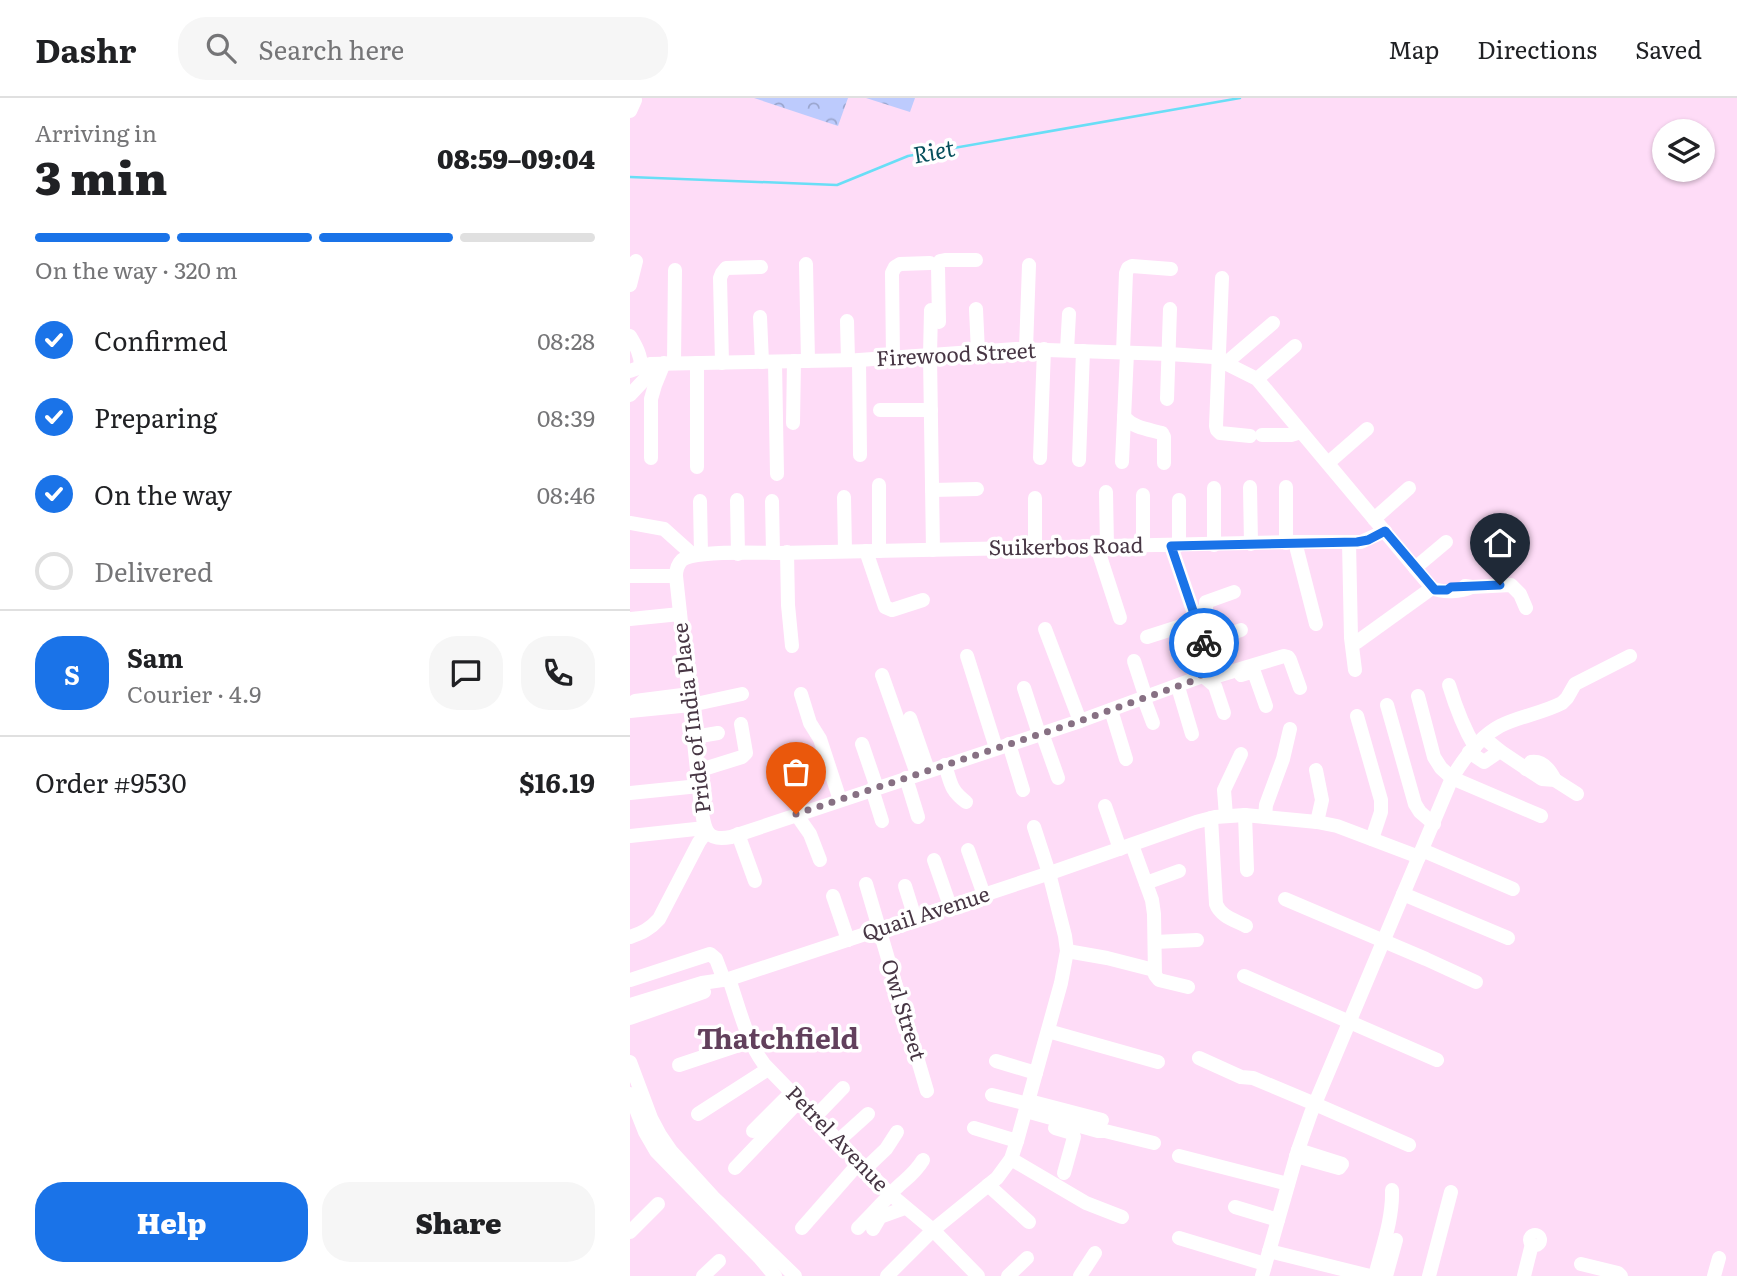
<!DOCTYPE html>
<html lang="en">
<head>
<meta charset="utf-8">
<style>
	body { margin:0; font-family:Literata,serif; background:#f6f6f6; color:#202124; height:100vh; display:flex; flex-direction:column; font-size:26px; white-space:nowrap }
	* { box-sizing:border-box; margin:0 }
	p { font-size:23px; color:#757577 }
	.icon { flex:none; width:38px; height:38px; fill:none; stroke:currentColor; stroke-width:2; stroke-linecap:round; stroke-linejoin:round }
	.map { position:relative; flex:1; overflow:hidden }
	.drawer { display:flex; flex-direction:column; background:#fff; width:630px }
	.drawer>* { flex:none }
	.fabs { position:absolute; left:1022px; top:21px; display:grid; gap:14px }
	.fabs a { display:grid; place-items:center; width:63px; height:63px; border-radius:50%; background:#fff; box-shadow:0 2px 5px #0004; font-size:35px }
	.pin { position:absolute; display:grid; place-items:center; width:60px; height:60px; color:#fff; margin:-72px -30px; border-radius:50% 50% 50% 0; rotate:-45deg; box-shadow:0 0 7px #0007 }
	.pin .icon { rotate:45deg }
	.courier { position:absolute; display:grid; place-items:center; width:70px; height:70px; margin:-35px; border:5px solid #1a73e8; border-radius:50%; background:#fff; color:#222; box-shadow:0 2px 9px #0007 }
	.headline em { font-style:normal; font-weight:800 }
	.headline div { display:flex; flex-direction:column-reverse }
	.headline { display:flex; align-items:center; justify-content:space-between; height:119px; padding:0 35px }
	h1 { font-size:46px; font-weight:800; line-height:52px }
	.bar { display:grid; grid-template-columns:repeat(4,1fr); gap:10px 7px; align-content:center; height:84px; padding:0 35px }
	.bar i { height:9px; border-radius:5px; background:#e0e0e0 }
	.bar .active { background:#1a73e8 }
	.bar p { grid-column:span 4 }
	.line { display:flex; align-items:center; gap:18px; padding:0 35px; border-top:2px solid #e0e0e0 }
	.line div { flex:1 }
	.round { display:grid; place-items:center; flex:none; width:74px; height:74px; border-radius:28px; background:#f6f6f6 }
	ol { padding:0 35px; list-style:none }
	li { display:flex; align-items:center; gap:21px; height:77px }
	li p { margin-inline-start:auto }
	li .icon { padding:7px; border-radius:50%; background:#1a73e8; color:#fff; stroke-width:4 }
	li:last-child { color:#757577 }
	li i { width:38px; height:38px; border:4px solid #e0e0e0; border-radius:50% }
	.button { display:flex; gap:14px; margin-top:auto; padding:14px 35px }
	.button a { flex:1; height:80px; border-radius:28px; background:#1a73e8; color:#fff; font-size:28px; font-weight:800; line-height:80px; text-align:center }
	.button a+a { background:#f6f6f6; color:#202124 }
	header { display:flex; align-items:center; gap:42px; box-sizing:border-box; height:98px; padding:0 35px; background:#fff; border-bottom:2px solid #e0e0e0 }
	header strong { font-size:33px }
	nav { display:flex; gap:38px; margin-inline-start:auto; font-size:24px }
	.search { width:490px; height:63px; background:#f6f6f6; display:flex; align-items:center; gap:18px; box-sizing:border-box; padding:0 24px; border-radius:28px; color:#757577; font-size:26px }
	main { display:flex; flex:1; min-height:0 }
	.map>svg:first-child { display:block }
	.park { fill:url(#park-crowns) }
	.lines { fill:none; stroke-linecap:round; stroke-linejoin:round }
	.stream { stroke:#69def6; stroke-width:2.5 }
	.minor { stroke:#fff; stroke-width:14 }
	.done { stroke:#877083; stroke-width:7; stroke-dasharray:0 12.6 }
	.route { stroke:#1a73e8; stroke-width:9 }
	.labels { text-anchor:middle; stroke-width:7; stroke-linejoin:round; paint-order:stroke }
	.street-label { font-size:21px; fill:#473644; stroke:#fff }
	.water-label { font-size:23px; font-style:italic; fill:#064f5c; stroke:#fff }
	.district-label { font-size:28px; font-weight:bold; fill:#62405c; stroke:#fff }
</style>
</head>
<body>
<header>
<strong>Dashr</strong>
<div class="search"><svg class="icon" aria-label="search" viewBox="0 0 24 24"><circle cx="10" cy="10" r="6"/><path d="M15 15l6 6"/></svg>Search here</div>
<nav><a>Map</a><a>Directions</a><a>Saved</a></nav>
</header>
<main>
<section class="drawer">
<div class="headline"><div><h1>3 min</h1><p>Arriving in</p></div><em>08:59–09:04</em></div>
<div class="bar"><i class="active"></i><i class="active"></i><i class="active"></i><i></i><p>On the way · 320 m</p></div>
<ol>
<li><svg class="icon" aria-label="check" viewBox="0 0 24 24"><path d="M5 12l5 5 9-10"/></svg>Confirmed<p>08:28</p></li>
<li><svg class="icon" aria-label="check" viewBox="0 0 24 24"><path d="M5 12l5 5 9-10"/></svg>Preparing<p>08:39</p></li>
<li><svg class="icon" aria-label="check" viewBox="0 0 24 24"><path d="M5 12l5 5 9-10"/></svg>On the way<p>08:46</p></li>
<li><i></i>Delivered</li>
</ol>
<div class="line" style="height:126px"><b class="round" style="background:#1a73e8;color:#fff">S</b><div><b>Sam</b><p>Courier · 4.9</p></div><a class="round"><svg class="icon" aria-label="chat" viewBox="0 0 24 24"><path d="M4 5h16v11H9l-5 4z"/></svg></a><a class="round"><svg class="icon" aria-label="phone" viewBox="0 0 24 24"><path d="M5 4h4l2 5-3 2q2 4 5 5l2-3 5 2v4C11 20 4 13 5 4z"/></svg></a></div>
<div class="line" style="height:91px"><div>Order #9530</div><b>$16.19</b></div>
<div class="button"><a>Help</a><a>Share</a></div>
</section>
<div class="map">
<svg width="1107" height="1178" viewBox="0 0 1107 1178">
	<defs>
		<pattern id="park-crowns" width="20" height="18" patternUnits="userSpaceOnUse" patternTransform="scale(1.75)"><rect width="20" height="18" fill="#bdcbfd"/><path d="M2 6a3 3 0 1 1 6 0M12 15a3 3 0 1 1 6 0" fill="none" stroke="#9ba6ce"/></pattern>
	</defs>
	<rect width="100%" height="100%" fill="#fedcf7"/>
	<!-- park -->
	<g class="park">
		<path d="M124 0H218L208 28Z"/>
		<path d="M236 0H285L280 14Z"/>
	</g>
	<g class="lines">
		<!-- stream -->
		<path class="stream" d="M0 79 207 87 278 58 610 0"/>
		<!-- minor -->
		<g class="minor">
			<path d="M0 13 5 2"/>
			<path d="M176 166 178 263"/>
			<path d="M592 180 586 328 587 332 590 335 620 338"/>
			<path d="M0 187 6 163"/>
			<path d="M346 211 348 254"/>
			<path d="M301 212 300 258 303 452"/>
			<path d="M130 219 132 264"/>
			<path d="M217 223 218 262"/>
			<path d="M309 224 308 168 310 163 315 162H346"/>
			<path d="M0 238C6 248 11 257 11 269"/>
			<path d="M396 251 399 167"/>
			<path d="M437 252 439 216"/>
			<path d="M493 254 496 175 498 170 502 168 541 171"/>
			<path d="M263 260 262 175 265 169 270 166 300 165"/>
			<path d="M229 262 230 357"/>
			<path d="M145 264 147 376"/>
			<path d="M44 265 45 172"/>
			<path d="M67 265V369"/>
			<path d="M92 265 90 180 92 175 96 170 131 169"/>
			<path d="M596 265 643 225"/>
			<path d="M0 273 20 266 229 262 386 251 539 256 583 259 627 281 802 490C813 495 831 494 842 489"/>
			<path d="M627 281 665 248"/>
			<path d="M0 297 29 266"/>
			<path d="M537 301 540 211"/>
			<path d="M250 312H301"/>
			<path d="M494 319C504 330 517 331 532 335L534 339V365"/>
			<path d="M163 325 164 263"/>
			<path d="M632 337H661L671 334"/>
			<path d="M21 360V301L25 287 34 265"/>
			<path d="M410 360 414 251"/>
			<path d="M449 362 453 253"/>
			<path d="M492 364 497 255"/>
			<path d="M698 365 737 331"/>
			<path d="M249 387V453"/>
			<path d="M620 389 621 446"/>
			<path d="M656 389V445"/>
			<path d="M302 392 347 391"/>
			<path d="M476 394 477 449"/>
			<path d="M214 399 215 453"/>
			<path d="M405 400V450"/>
			<path d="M107 402 108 456"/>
			<path d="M549 402V447"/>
			<path d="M70 403 71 456"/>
			<path d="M142 403 143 455"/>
			<path d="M744 421 779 390"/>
			<path d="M0 425 34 431 63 457"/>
			<path d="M665 444 686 526"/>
			<path d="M719 444 721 540 725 572"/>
			<path d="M584 447V390"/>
			<path d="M513 448V397"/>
			<path d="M541 448 577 554C579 564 576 571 570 579L450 623 101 739C74 744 75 730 71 709L46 478C46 472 47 467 52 462 65 452 130 455 149 455L665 444H731L755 433"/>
			<path d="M467 449 490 520"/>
			<path d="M236 453 255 509 262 512 293 502"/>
			<path d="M157 454 158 507 162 548"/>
			<path d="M785 470 816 444"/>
			<path d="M0 478H46"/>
			<path d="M835 488 842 489 881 487 890 496 896 510"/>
			<path d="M565 515 576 512V504L604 494"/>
			<path d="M0 521 50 516"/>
			<path d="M415 531 450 623"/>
			<path d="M517 539 567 523"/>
			<path d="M727 544 802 490"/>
			<path d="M574 545 611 532"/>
			<path d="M337 558 366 650"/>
			<path d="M504 563 516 600"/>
			<path d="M575 573 587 578 654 558 658 559 660 562 670 590"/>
			<path d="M252 577 287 676"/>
			<path d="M572 577 585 588 594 615"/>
			<path d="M611 577 621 574H624L636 608"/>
			<path d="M819 587C826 610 833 629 845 649"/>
			<path d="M548 589 562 636"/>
			<path d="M394 590 409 636"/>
			<path d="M171 596 180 625 190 641 210 702"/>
			<path d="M788 598 804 659 811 670 822 680 911 718"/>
			<path d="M514 601 523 625"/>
			<path d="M5 603 60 596"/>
			<path d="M757 607 785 706 790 714 804 726"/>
			<path d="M481 612 496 661"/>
			<path d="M0 613 61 607 112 596"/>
			<path d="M727 618 751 702V714L742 741"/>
			<path d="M280 620 298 672"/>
			<path d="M412 635 428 680"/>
			<path d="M64 639 88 635"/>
			<path d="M854 640 870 653 912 681 925 682 947 696"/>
			<path d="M232 646 247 690"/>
			<path d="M379 646 393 692"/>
			<path d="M839 654 854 664 870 653"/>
			<path d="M315 667C321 685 320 692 336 704"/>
			<path d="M896 671 901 664C913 662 920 672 925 682"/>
			<path d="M686 672 692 702 687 724"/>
			<path d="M67 673 112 659 116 655 111 626"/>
			<path d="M276 680 288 719"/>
			<path d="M242 691 252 723"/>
			<path d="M0 695 69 688"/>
			<path d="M475 708 490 751"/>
			<path d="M166 716 180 736 190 762"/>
			<path d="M615 717 617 772"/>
			<path d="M596 718 594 692 611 656"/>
			<path d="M635 719 636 707 653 661 660 631"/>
			<path d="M581 720 586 806C591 819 605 822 616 828"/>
			<path d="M108 736 125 783"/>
			<path d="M0 738 75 730"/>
			<path d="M502 747 522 802 524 816 525 877 529 882 558 889"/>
			<path d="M338 752 354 797"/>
			<path d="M792 752 883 791"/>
			<path d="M304 762 320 808"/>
			<path d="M516 785 549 773"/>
			<path d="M236 786 297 993"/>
			<path d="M275 788 285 820"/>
			<path d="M773 796 878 840"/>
			<path d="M203 798 218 842"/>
			<path d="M655 801 796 861 846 884"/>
			<path d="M0 839C12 835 20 831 29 821L69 744 77 733"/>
			<path d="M525 844 567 842"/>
			<path d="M437 853 477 860 524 872"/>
			<path d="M614 878 807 962"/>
			<path d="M99 881C109 909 116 942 134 966L260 1096 303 1132 348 1178"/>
			<path d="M0 882 80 856 86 861 94 882"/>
			<path d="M0 907 72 885 99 881 423 774 566 724 585 719 615 717 687 724 707 728 789 759"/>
			<path d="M0 920 74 894"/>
			<path d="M418 933 528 964"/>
			<path d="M569 960 611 979 623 980 685 1006 779 1047"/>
			<path d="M366 963 406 975"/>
			<path d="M0 964 21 1020 30 1037 41 1053 83 1099 165 1178"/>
			<path d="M49 967 121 943"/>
			<path d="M0 996 15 1034 26 1053 129 1159 145 1178"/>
			<path d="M362 997 398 1006"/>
			<path d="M399 1003 472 1022"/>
			<path d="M396 1013 468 1033H475L524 1045"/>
			<path d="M68 1016 138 971"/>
			<path d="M185 1019 213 990"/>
			<path d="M344 1030 387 1043"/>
			<path d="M425 1030 442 1035 444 1039 434 1075"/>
			<path d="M123 1033 161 995"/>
			<path d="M208 1043 238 1016"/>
			<path d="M549 1058 658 1086"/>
			<path d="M666 1058 709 1070 712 1066 668 1052"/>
			<path d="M381 1061 456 1105 492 1119"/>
			<path d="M105 1070 169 1003"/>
			<path d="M235 1071 256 1051 267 1034"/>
			<path d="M358 1087 399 1124"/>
			<path d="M605 1109 648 1122"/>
			<path d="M172 1130 229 1065"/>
			<path d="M228 1130C239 1119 248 1109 259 1098 271 1083 282 1080 293 1062"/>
			<path d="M243 1131 250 1119 275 1110"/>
			<path d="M0 1134 28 1106"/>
			<circle cx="905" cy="1142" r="5"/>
			<path d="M549 1140 635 1166"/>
			<path d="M639 1153 740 1178"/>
			<path d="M951 1166 988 1175 991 1178"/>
			<path d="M73 1178 89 1163"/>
			<path d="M257 1178 303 1132 367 1080 381 1061 387 1043 431 885 437 853 435 838 419 775 404 729"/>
			<path d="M378 1178 397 1160"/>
			<path d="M450 1178 465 1155"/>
			<path d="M632 1178 668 1052 681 1015 822 680C834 660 849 639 870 628 890 618 913 615 932 605L937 600 945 586 1000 558"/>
			<path d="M745 1178C752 1150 763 1121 762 1092"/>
			<path d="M756 1178 766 1142"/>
			<path d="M799 1178 821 1094"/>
			<path d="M894 1178 902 1146"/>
			<path d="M1084 1178 1089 1160"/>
		</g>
	</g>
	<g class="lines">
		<!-- done -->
		<path class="done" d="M166 716 450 623 562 583C579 575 580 561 574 545"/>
		<!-- route -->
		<path class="route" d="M574 545 541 448 727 444 738 442 755 433 805 492H817L821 489 870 487"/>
	</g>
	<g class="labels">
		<!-- street labels -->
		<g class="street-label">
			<text transform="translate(326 257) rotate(-3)" y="7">Firewood Street</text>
			<text transform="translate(436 449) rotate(-1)" y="7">Suikerbos Road</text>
			<text transform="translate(62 620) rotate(-97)" y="7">Pride of India Place</text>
			<text transform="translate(296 816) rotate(-18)" y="7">Quail Avenue</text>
			<text transform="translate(273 912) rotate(73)" y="7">Owl Street</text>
			<text transform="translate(207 1041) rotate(46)" y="7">Petrel Avenue</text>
		</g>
		<!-- water labels -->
		<g class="water-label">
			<text transform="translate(304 54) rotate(-11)" y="8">Riet</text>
		</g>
		<!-- district labels -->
		<g class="district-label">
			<text x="148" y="951">Thatchfield</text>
		</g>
	</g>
</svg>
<div class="fabs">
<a><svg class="icon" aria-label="layers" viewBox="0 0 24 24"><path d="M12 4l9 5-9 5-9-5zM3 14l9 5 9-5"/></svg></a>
</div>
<div class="pin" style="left:166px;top:716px;background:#ea580c"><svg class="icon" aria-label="bag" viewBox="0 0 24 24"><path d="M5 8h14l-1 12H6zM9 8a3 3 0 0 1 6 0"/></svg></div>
<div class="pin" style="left:870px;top:487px;background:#1f2937"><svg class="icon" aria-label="home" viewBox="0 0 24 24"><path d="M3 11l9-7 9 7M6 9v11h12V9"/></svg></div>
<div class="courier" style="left:574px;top:545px"><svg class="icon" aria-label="bike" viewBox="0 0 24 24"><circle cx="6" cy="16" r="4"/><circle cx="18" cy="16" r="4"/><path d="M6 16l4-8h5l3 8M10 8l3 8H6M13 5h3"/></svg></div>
</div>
</main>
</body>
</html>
